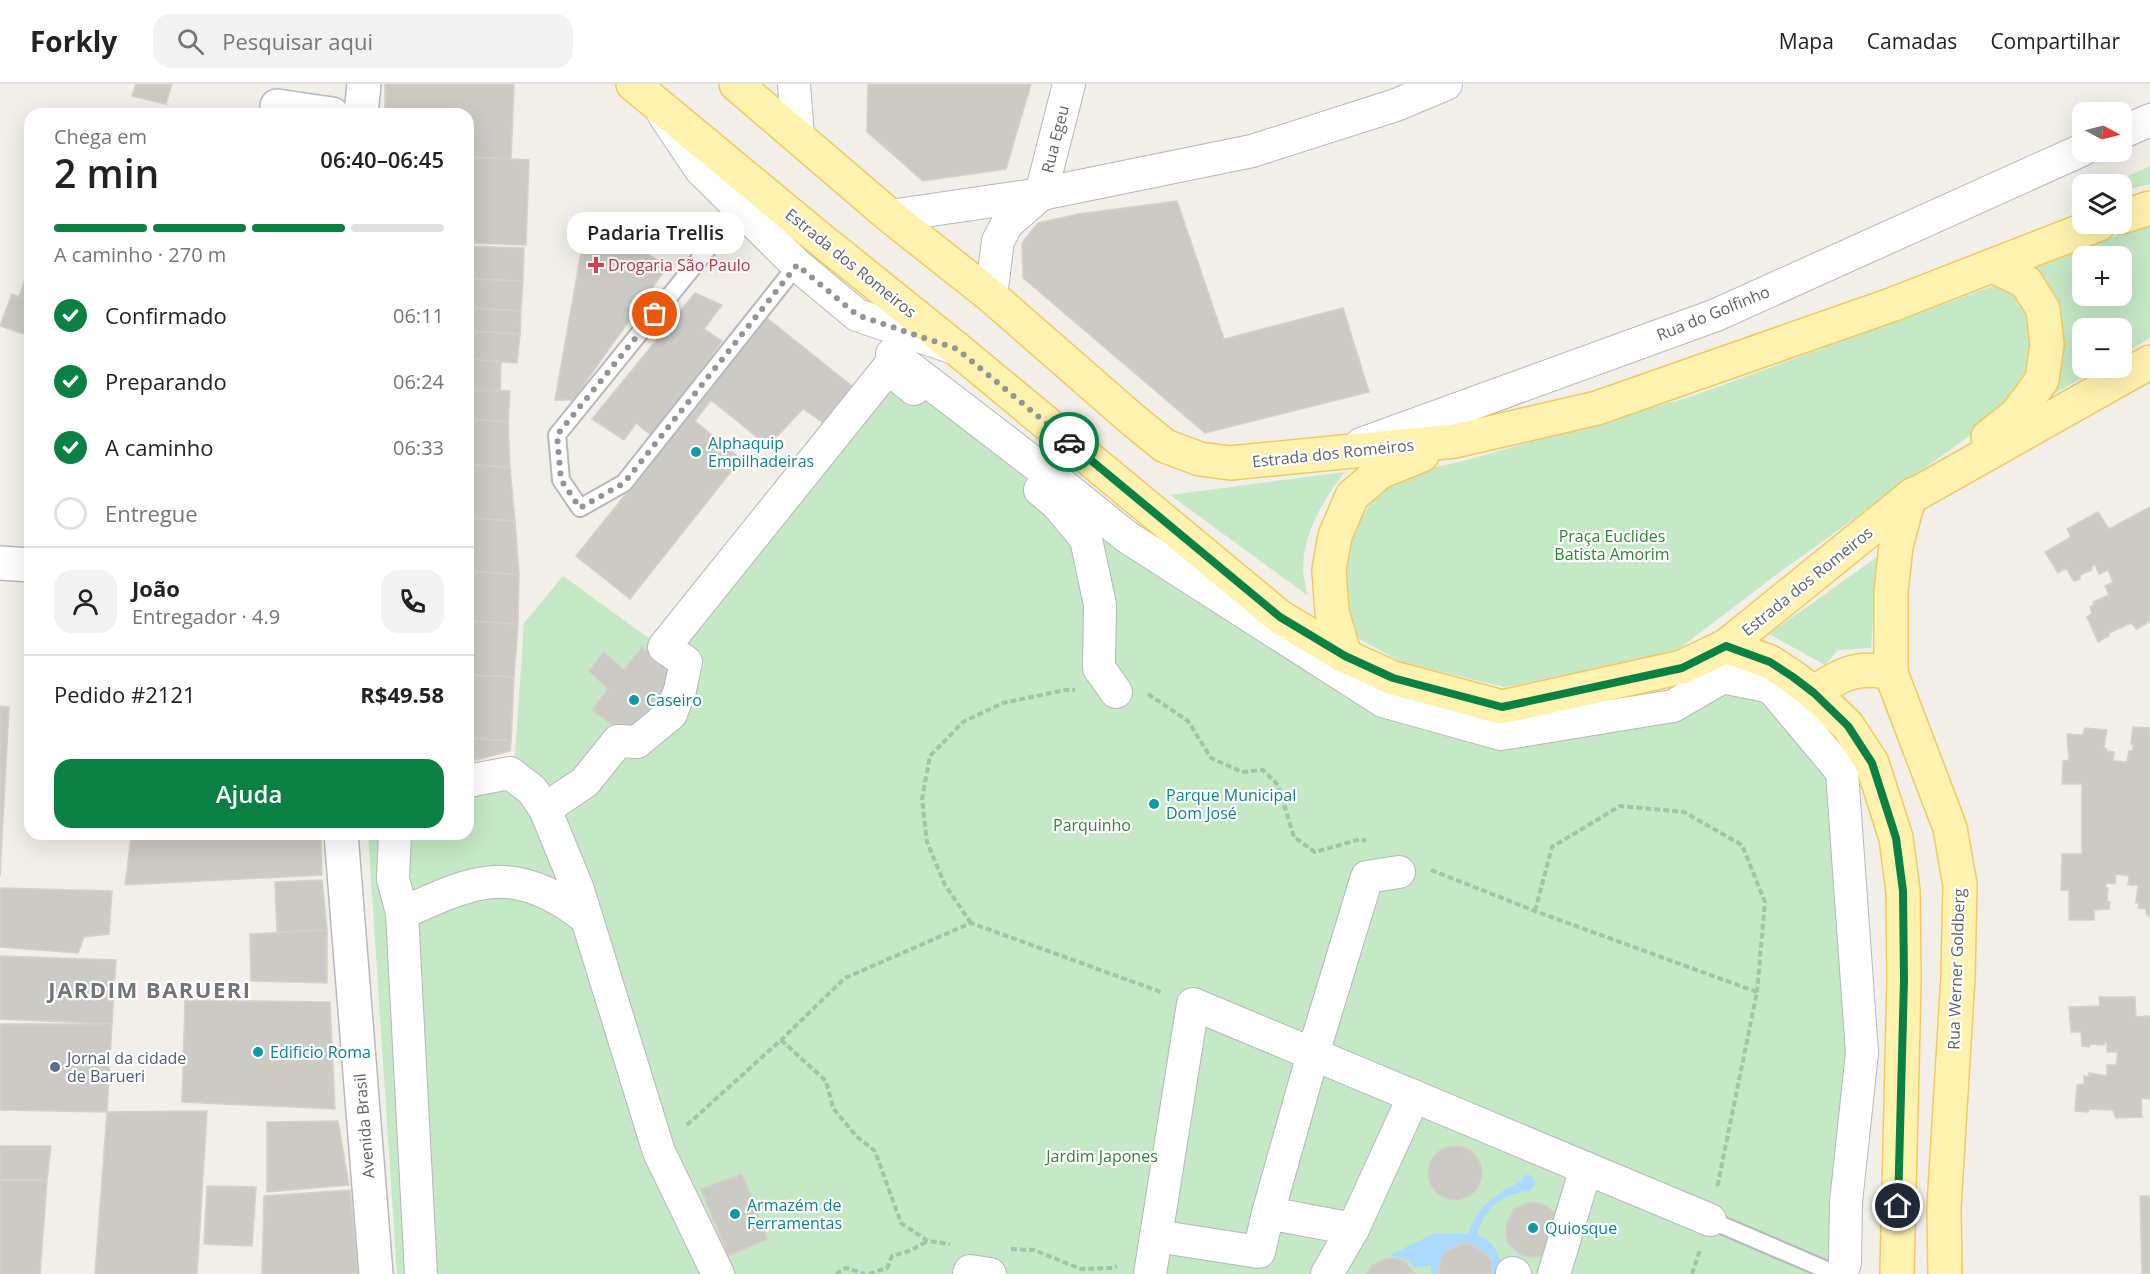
<!DOCTYPE html>
<html lang="pt">
<head>
<meta charset="utf-8">
<style>
	body { margin:0; font-family:"Open Sans",sans-serif; background:#f2f2f2; color:#222; height:100vh; display:flex; flex-direction:column; font-size:22px; white-space:nowrap }
	* { box-sizing:border-box; margin:0 }
	p { font-size:20px; color:#767676 }
	.icon { flex:none; width:33px; height:33px; fill:none; stroke:currentColor; stroke-width:2; stroke-linecap:round; stroke-linejoin:round }
	.map { position:relative; flex:1; overflow:hidden }
	.drawer { position:absolute; left:24px; top:24px; width:450px; height:732px; display:flex; flex-direction:column; background:#fff; border-radius:18px; box-shadow:0 6px 24px #0002 }
	.drawer>* { flex:none }
	.needle { width:39px; rotate:97deg }
	.controls { position:absolute; left:2072px; top:18px; display:grid; gap:12px }
	.controls a { display:grid; place-items:center; width:60px; height:60px; border-radius:12px; background:#fff; box-shadow:0 6px 24px #0002; font-size:30px }
	.pin { position:absolute; display:grid; place-items:center; width:51px; height:51px; color:#fff; margin:-26px; border:3px solid #fff; border-radius:50%; box-shadow:0 2px 6px #0007 }
	.courier { position:absolute; display:grid; place-items:center; width:60px; height:60px; margin:-30px; border:4px solid #0b8043; border-radius:50%; background:#fff; color:#222; box-shadow:0 2px 8px #0007 }
	.bubble { position:absolute; height:42px; border-radius:18px; background:#fff; box-shadow:0 6px 24px #0002; font-size:20px; font-weight:600; line-height:42px; text-align:center }
	.summary em { font-style:normal; font-weight:600 }
	.summary div { display:flex; flex-direction:column-reverse }
	.summary { display:flex; align-items:center; justify-content:space-between; height:102px; padding:0 30px }
	h1 { font-size:39px; font-weight:600; line-height:45px }
	.bar { display:grid; grid-template-columns:repeat(4,1fr); gap:9px 6px; align-content:center; height:72px; padding:0 30px }
	.bar i { height:8px; border-radius:4px; background:#e0e0e0 }
	.bar .selected { background:#0b8043 }
	.bar p { grid-column:span 4 }
	.line { display:flex; align-items:center; gap:15px; padding:0 30px; border-top:2px solid #e0e0e0 }
	.line div { flex:1 }
	.round { display:grid; place-items:center; flex:none; width:63px; height:63px; border-radius:18px; background:#f2f2f2 }
	ol { padding:0 30px; list-style:none }
	li { display:flex; align-items:center; gap:18px; height:66px }
	li p { margin-inline-start:auto }
	li .icon { padding:6px; border-radius:50%; background:#0b8043; color:#fff; stroke-width:4 }
	li:last-child { color:#767676 }
	li i { width:33px; height:33px; border:3px solid #e0e0e0; border-radius:50% }
	.cta { display:flex; gap:12px; margin-top:auto; padding:12px 30px }
	.cta a { flex:1; height:69px; border-radius:18px; background:#0b8043; color:#fff; font-size:24px; font-weight:600; line-height:69px; text-align:center }
	header { display:flex; align-items:center; gap:36px; box-sizing:border-box; height:84px; padding:0 30px; background:#fff; border-bottom:2px solid #e0e0e0 }
	header strong { font-size:28px }
	nav { display:flex; gap:33px; margin-inline-start:auto; font-size:21px }
	.search { width:420px; height:54px; background:#f2f2f2; display:flex; align-items:center; gap:15px; box-sizing:border-box; padding:0 21px; border-radius:18px; color:#767676; font-size:22px }
	.map>svg:first-child { display:block }
	.green { fill:#c5e8c5; fill-rule:evenodd }
	.water { fill:#aadaff }
	.building { fill:#cccac5; stroke:#d6d1c6; stroke-width:1.5 }
	.lines { fill:none; stroke-linecap:round; stroke-linejoin:round }
	.lane-casing { stroke:#b5b8bc; stroke-width:20 }
	.street-casing { stroke:#b5b8bc; stroke-width:34 }
	.secondary-casing { stroke:#b6babf; stroke-width:36 }
	.primary-casing { stroke:#f2c960; stroke-width:36 }
	.path { stroke:#9cc7a9; stroke-width:4; stroke-dasharray:6 3; stroke-linecap:butt }
	.lane { stroke:#fff; stroke-width:16 }
	.street { stroke:#fff; stroke-width:32 }
	.secondary { stroke:#fff; stroke-width:33 }
	.primary { stroke:#fff2af; stroke-width:33 }
	.done { stroke:#929495; stroke-width:6; stroke-dasharray:0 10.8 }
	.route { stroke:#0b8043; stroke-width:8 }
	.health-dot { fill:#e0444e; stroke:#fff; stroke-width:2 }
	.culture-dot { fill:#0f9aa8; stroke:#fff; stroke-width:2 }
	.service-dot { fill:#5c6f8a; stroke:#fff; stroke-width:2 }
	.labels { text-anchor:middle; stroke-width:4.5; stroke-linejoin:round; paint-order:stroke }
	.street-label { font-size:16px; fill:#5f6368; stroke:#fff }
	.health-label { font-size:16px; fill:#be3a42; stroke:#fff; text-anchor:start }
	.culture-label { font-size:16px; fill:#0d838f; stroke:#fff; text-anchor:start }
	.park-label { font-size:16px; fill:#348238; stroke:#fff }
	.service-label { font-size:16px; fill:#4e5e75; stroke:#fff; text-anchor:start }
	.district-label { font-size:22px; font-weight:bold; letter-spacing:1.5px; fill:#70757a; stroke:#fff }
</style>
</head>
<body>
<header>
<strong>Forkly</strong>
<div class="search"><svg class="icon" aria-label="search" viewBox="0 0 24 24"><circle cx="10" cy="10" r="6"/><path d="M15 15l6 6"/></svg>Pesquisar aqui</div>
<nav><a>Mapa</a><a>Camadas</a><a>Compartilhar</a></nav>
</header>
<div class="map">
<svg width="2150" height="1190" viewBox="0 0 2150 1190">
	<rect width="100%" height="100%" fill="#f1efe8"/>
	<!-- green -->
	<g class="green">
		<path d="M2150 82V100L2121 107V100H2111Z"/>
		<path d="M2150 138V254L2121 271V244H2082V284H2099L2040 318 2029 187ZM2082 172H2121V212H2082Z"/>
		<path d="M2001 199 2017 207 2032 231 2031 287 1997 332 1780 488 1664 576 1504 603 1401 578 1356 553 1339 484 1352 446 1390 393 1463 377 1690 313Z"/>
		<path d="M884 269 1060 403 1503 654 1723 599 1768 606 1837 690 1858 969 1839 1190H397L368 750H468V684L515 672 524 539 563 492 654 558Z"/>
		<path d="M1345 388C1324 414 1304 448 1303 483 1303 492 1306 502 1307 511L1170 411Z"/>
		<path d="M1877 473 1871 564 1838 566 1825 581 1769 550Z"/>
	</g>
	<!-- water -->
	<path class="water" d="M1525 1091H1530L1534 1094 1535 1100 1530 1107C1506 1107 1482 1126 1477 1151 1495 1156 1501 1173 1501 1190H1431V1181L1415 1184 1409 1177 1390 1171 1435 1149 1468 1150C1473 1132 1486 1118 1501 1108 1510 1102 1519 1101 1525 1091Z"/>
	<!-- building -->
	<g class="building">
		<path d="M136 0H172L166 20 132 12Z"/>
		<path d="M385 0H514L511 75 468 73V30H385Z"/>
		<path d="M868 0H1031L1006 85 923 97 867 48Z"/>
		<path d="M468 73 529 76 526 161 468 159Z"/>
		<path d="M1177 117 1224 255 1343 224 1369 308 1205 349 1023 194 1022 159 1038 139 1078 130Z"/>
		<path d="M588 129 667 183 573 316H555Z"/>
		<path d="M468 162 524 164 523 197 468 195Z"/>
		<path d="M30 179V252L0 242 12 210 19 213Z"/>
		<path d="M468 195 523 197 521 227 468 224Z"/>
		<path d="M695 209 722 221 704 245 722 257 653 353 636 339 624 356 592 335Z"/>
		<path d="M468 224 521 227 520 250 468 247Z"/>
		<path d="M767 234 857 306 828 342 803 325 768 362 711 316 695 337 741 375 630 515 576 472Z"/>
		<path d="M468 247 520 250 517 279 468 275Z"/>
		<path d="M468 275 501 278 500 308 468 306Z"/>
		<path d="M468 306 510 307 508 338 468 335Z"/>
		<path d="M468 335 508 338 510 384 468 380Z"/>
		<path d="M468 380 510 384 515 437 468 434Z"/>
		<path d="M2150 423V537L2137 545 2131 539 2109 549V552L2098 558 2087 533 2092 529 2090 523 2094 521 2093 518 2109 511 2105 502 2113 498 2108 486 2099 490 2095 481 2092 482V486L2080 491V495L2074 497 2066 484 2058 489 2045 468 2071 453 2067 445 2098 428 2109 445Z"/>
		<path d="M468 434 515 437 519 491 468 487Z"/>
		<path d="M468 487 519 491 518 540 468 537Z"/>
		<path d="M468 537 518 540 514 593 468 591Z"/>
		<path d="M642 563 676 590 646 642 629 653 592 626 608 605 589 587 604 568 624 586Z"/>
		<path d="M468 591 514 593 511 657 468 654Z"/>
		<path d="M0 622 9 623 0 792Z"/>
		<path d="M2133 643 2150 644V832L2147 831 2146 825 2138 824 2139 819H2136L2138 801H2128L2129 792 2116 790 2115 800 2106 799 2105 803 2108 804 2107 817 2110 818 2109 825 2094 826V836H2069V806H2061L2062 770H2082V700H2062L2063 677 2069 676 2067 650 2083 651 2085 644 2107 646 2104 664 2107 665V667L2114 668 2113 677 2127 678 2129 667H2133V660H2131Z"/>
		<path d="M468 654 511 657 510 667 468 678Z"/>
		<path d="M131 754H321L322 791 125 801Z"/>
		<path d="M322 796 327 846 277 848 275 798Z"/>
		<path d="M0 804 112 807 109 850 84 853 78 869 0 863Z"/>
		<path d="M327 846V899L251 897 250 850Z"/>
		<path d="M0 872 116 876 112 940 0 935Z"/>
		<path d="M2099 913H2135L2136 933 2150 932V1015L2141 1014 2142 1033 2116 1034 2113 1026 2089 1025 2088 1028 2075 1027 2077 1001 2084 1000V992L2089 993V989L2107 992V981H2116L2118 968H2107V958L2105 957 2104 961 2090 960 2089 963 2082 962 2081 948H2071L2069 923 2100 922Z"/>
		<path d="M185 916 330 918 335 1025 182 1018Z"/>
		<path d="M0 940H112L107 1028 0 1026Z"/>
		<path d="M207 1027 197 1190H95L107 1028Z"/>
		<path d="M338 1037 349 1101 267 1108V1038Z"/>
		<circle cx="1455" cy="1089" r="27"/>
		<path d="M0 1062H51L47 1096 0 1095Z"/>
		<path d="M742 1090 768 1155 728 1172 701 1105Z"/>
		<path d="M0 1096 47 1097 40 1190H0Z"/>
		<path d="M207 1102 256 1103 252 1162 204 1160Z"/>
		<path d="M350 1106 358 1190H262L264 1112Z"/>
		<path d="M2140 1112H2150V1190H2142Z"/>
		<path d="M1530 1118 1539 1119 1548 1123 1555 1129 1559 1137 1547 1170 1539 1173H1529L1521 1171 1508 1159 1506 1150V1141L1514 1125Z"/>
		<path d="M1462 1160H1471L1487 1170 1491 1178 1492 1190H1438L1441 1174 1446 1167Z"/>
		<path d="M1388 1174H1397L1406 1178 1415 1190H1366L1372 1181Z"/>
	</g>
	<g class="lines">
		<defs>
			<g id="lane">
				<path d="M740 125 557 351 561 396 580 424 624 399 797 181"/>
				<path d="M1710 1136 1836 1190"/>
			</g>
			<g id="street">
				<path d="M794 0 798 52"/>
				<path d="M664 31 701 86 797 181 857 231 951 263"/>
				<path d="M2121 49 2150 36"/>
				<path d="M1041 110 1069 0"/>
				<path d="M890 132 1041 110 1252 67 1396 21 1446 0"/>
				<path d="M991 212 998 157 1007 140 1041 110"/>
				<path d="M892 270 1060 399 1127 453 1383 617 1501 650 1673 622 1723 593 1771 603 1842 688 1862 969 1846 1118 1845 1178 1842 1190"/>
				<path d="M1361 360 1716 231 2082 66"/>
				<path d="M1040 406 1057 420 1086 455 1100 521 1099 584 1116 608"/>
				<path d="M468 697 510 689 532 706 545 725 577 803 587 835"/>
				<path d="M545 725 585 698 618 657 637 658 671 630 680 606 686 578 664 563 888 284 914 305"/>
				<path d="M395 750 393 795 402 829"/>
				<path d="M1268 1129 1353 1145"/>
				<path d="M1156 1152 1259 1168 1268 1129 1313 970 1367 793 1399 788"/>
				<path d="M1512 1189 1515 1190"/>
				<path d="M421 1190 402 829C431 817 462 800 494 798 528 796 561 814 587 835L659 1068 718 1190"/>
				<path d="M969 1190 970 1187 990 1190"/>
				<path d="M1150 1190 1193 920 1710 1136"/>
				<path d="M1327 1190 1353 1145 1414 1012"/>
				<path d="M1554 1190 1586 1084"/>
			</g>
			<g id="secondary">
				<path d="M277 22 332 30"/>
				<path d="M361 30 364 0"/>
				<path d="M0 479 30 481"/>
				<path d="M341 750 376 1190"/>
			</g>
			<g id="primary">
				<path d="M633 0 814 150 957 265 1280 533 1345 572 1393 594 1502 623 1682 583 1726 562 1909 414 2150 278"/>
				<path d="M736 0 890 132 991 212 1133 336 1165 362 1200 375 1230 379 1455 357 1597 324 1891 221 2099 140"/>
				<path d="M2121 133 2150 124"/>
				<path d="M1988 353 2016 331 2042 296 2047 260 2043 225 2026 198 1993 182"/>
				<path d="M1914 410 1909 414 1896 462 1891 508V589L1950 744 1960 801 1958 893 1944 1123 1945 1190"/>
				<path d="M1726 562 1770 578 1793 593 1814 609 1848 642 1872 679 1896 754 1903 807 1904 896 1897 1190"/>
				<path d="M1345 572 1332 528 1329 486 1335 452 1352 412 1380 388 1422 371"/>
				<path d="M1814 609C1840 590 1859 581 1891 589"/>
			</g>
		</defs>
		<!-- lane casing -->
		<use href="#lane" class="lane-casing"/>
		<!-- street casing -->
		<use href="#street" class="street-casing"/>
		<!-- secondary casing -->
		<use href="#secondary" class="secondary-casing"/>
		<!-- primary casing -->
		<use href="#primary" class="primary-casing"/>
		<!-- path -->
		<g class="path">
			<path d="M1148 610 1188 637 1211 674 1242 688 1263 686 1278 701 1294 753 1315 768 1361 755 1366 757"/>
			<path d="M1431 786 1535 827 1757 908 1717 1104"/>
			<path d="M1535 827 1552 763 1620 722 1684 728 1742 761 1765 818 1757 908"/>
			<path d="M971 839 945 801 927 758 922 715 930 672 963 638 1003 619 1065 606H1075"/>
			<path d="M781 956 826 997 833 1024 856 1052 875 1067 901 1139 928 1157 950 1160"/>
			<path d="M687 1041 781 956 845 894 971 839 1161 908"/>
			<path d="M1011 1165 1034 1166 1081 1185 1113 1184 1117 1182"/>
			<path d="M836 1190 846 1184 865 1190"/>
			<path d="M869 1190 887 1184 892 1172 909 1167 928 1157"/>
			<path d="M1692 1190 1700 1166"/>
		</g>
		<!-- lane -->
		<use href="#lane" class="lane"/>
		<!-- street -->
		<use href="#street" class="street"/>
		<!-- secondary -->
		<use href="#secondary" class="secondary"/>
		<!-- primary -->
		<use href="#primary" class="primary"/>
	</g>
	<g class="lines">
		<!-- done -->
		<path class="done" d="M655 230 557 351 561 396 580 424 624 399 797 181 857 231 957 265 1069 358"/>
		<!-- route -->
		<path class="route" d="M1069 358 1280 533 1345 572 1393 594 1502 623 1682 584 1726 562 1770 578 1793 593 1814 609 1848 642 1872 679 1896 754 1903 807 1904 896 1898 1122"/>
	</g>
	<!-- markers -->
	<path class="health-dot" d="M593 172h6v6h6v6h-6v6h-6v-6h-6v-6h6z"/>
	<g class="culture-dot">
		<circle cx="696" cy="368" r="6"/>
		<circle cx="634" cy="616" r="6"/>
		<circle cx="1154" cy="720" r="6"/>
		<circle cx="258" cy="968" r="6"/>
		<circle cx="735" cy="1130" r="6"/>
		<circle cx="1533" cy="1144" r="6"/>
	</g>
	<circle class="service-dot" cx="55" cy="983" r="6"/>
	<g class="labels">
		<!-- street labels -->
		<g class="street-label">
			<text transform="translate(1055 55) rotate(-76)" y="6">Rua Egeu</text>
			<text transform="translate(851 179) rotate(39)" y="6">Estrada dos Romeiros</text>
			<text transform="translate(1713 229) rotate(-22)" y="6">Rua do Golfinho</text>
			<text transform="translate(1333 369) rotate(-6)" y="6">Estrada dos Romeiros</text>
			<text transform="translate(1807 497) rotate(-39)" y="6">Estrada dos Romeiros</text>
			<text transform="translate(1956 885) rotate(-88)" y="6">Rua Werner Goldberg</text>
			<text transform="translate(364 1042) rotate(-95)" y="6">Avenida Brasil</text>
		</g>
		<!-- health labels -->
		<g class="health-label">
			<text x="608" y="187">Drogaria São Paulo</text>
		</g>
		<!-- culture labels -->
		<g class="culture-label">
			<text x="708" y="365">Alphaquip<tspan x="708" dy="18">Empilhadeiras</tspan></text>
			<text x="646" y="622">Caseiro</text>
			<text x="1166" y="717">Parque Municipal<tspan x="1166" dy="18">Dom José</tspan></text>
			<text x="270" y="974">Edificio Roma</text>
			<text x="747" y="1127">Armazém de<tspan x="747" dy="18">Ferramentas</tspan></text>
			<text x="1545" y="1150">Quiosque</text>
		</g>
		<!-- park labels -->
		<g class="park-label">
			<text x="1612" y="458">Praça Euclides<tspan x="1612" dy="18">Batista Amorim</tspan></text>
			<text x="1092" y="747">Parquinho</text>
			<text x="1102" y="1078">Jardim Japones</text>
		</g>
		<!-- service labels -->
		<g class="service-label">
			<text x="67" y="980">Jornal da cidade<tspan x="67" dy="18">de Barueri</tspan></text>
		</g>
		<!-- district labels -->
		<g class="district-label">
			<text x="150" y="914">JARDIM BARUERI</text>
		</g>
	</g>
</svg>
<div class="controls">
<a><svg class="needle" viewBox="-14 -14 28 28"><path d="M0-13l5 13h-10z" fill="#e53935"/><path d="M0 13l5-13h-10z" fill="#767676"/></svg></a>
<a><svg class="icon" aria-label="layers" viewBox="0 0 24 24"><path d="M12 4l9 5-9 5-9-5zM3 14l9 5 9-5"/></svg></a>
<a>+</a>
<a>−</a>
</div>
<div class="pin" style="left:655px;top:230px;background:#ea580c"><svg class="icon" aria-label="bag" viewBox="0 0 24 24"><path d="M5 8h14l-1 12H6zM9 8a3 3 0 0 1 6 0"/></svg></div>
<div class="pin" style="left:1898px;top:1122px;background:#1f2937"><svg class="icon" aria-label="home" viewBox="0 0 24 24"><path d="M3 11l9-7 9 7M6 9v11h12V9"/></svg></div>
<div class="courier" style="left:1069px;top:358px"><svg class="icon" aria-label="car" viewBox="0 0 24 24"><path d="M5 17H2v-5l4-1 3-4h7l3 4 3 1v5h-3M9 17h6M6 11h13"/><circle cx="7" cy="17" r="2"/><circle cx="17" cy="17" r="2"/></svg></div>
<div class="bubble" style="left:567px;top:128px;width:177px">Padaria Trellis</div>
<section class="drawer">
<div class="summary"><div><h1>2 min</h1><p>Chega em</p></div><em>06:40–06:45</em></div>
<div class="bar"><i class="selected"></i><i class="selected"></i><i class="selected"></i><i></i><p>A caminho · 270 m</p></div>
<ol>
<li><svg class="icon" aria-label="check" viewBox="0 0 24 24"><path d="M5 12l5 5 9-10"/></svg>Confirmado<p>06:11</p></li>
<li><svg class="icon" aria-label="check" viewBox="0 0 24 24"><path d="M5 12l5 5 9-10"/></svg>Preparando<p>06:24</p></li>
<li><svg class="icon" aria-label="check" viewBox="0 0 24 24"><path d="M5 12l5 5 9-10"/></svg>A caminho<p>06:33</p></li>
<li><i></i>Entregue</li>
</ol>
<div class="line" style="height:108px"><a class="round"><svg class="icon" aria-label="person" viewBox="0 0 24 24"><circle cx="12" cy="8" r="4"/><path d="M4 21q1-7 8-7t8 7"/></svg></a><div><b>João</b><p>Entregador · 4.9</p></div><a class="round"><svg class="icon" aria-label="phone" viewBox="0 0 24 24"><path d="M5 4h4l2 5-3 2q2 4 5 5l2-3 5 2v4C11 20 4 13 5 4z"/></svg></a></div>
<div class="line" style="height:78px"><div>Pedido #2121</div><b>R$49.58</b></div>
<div class="cta"><a>Ajuda</a></div>
</section>
</div>
</body>
</html>
